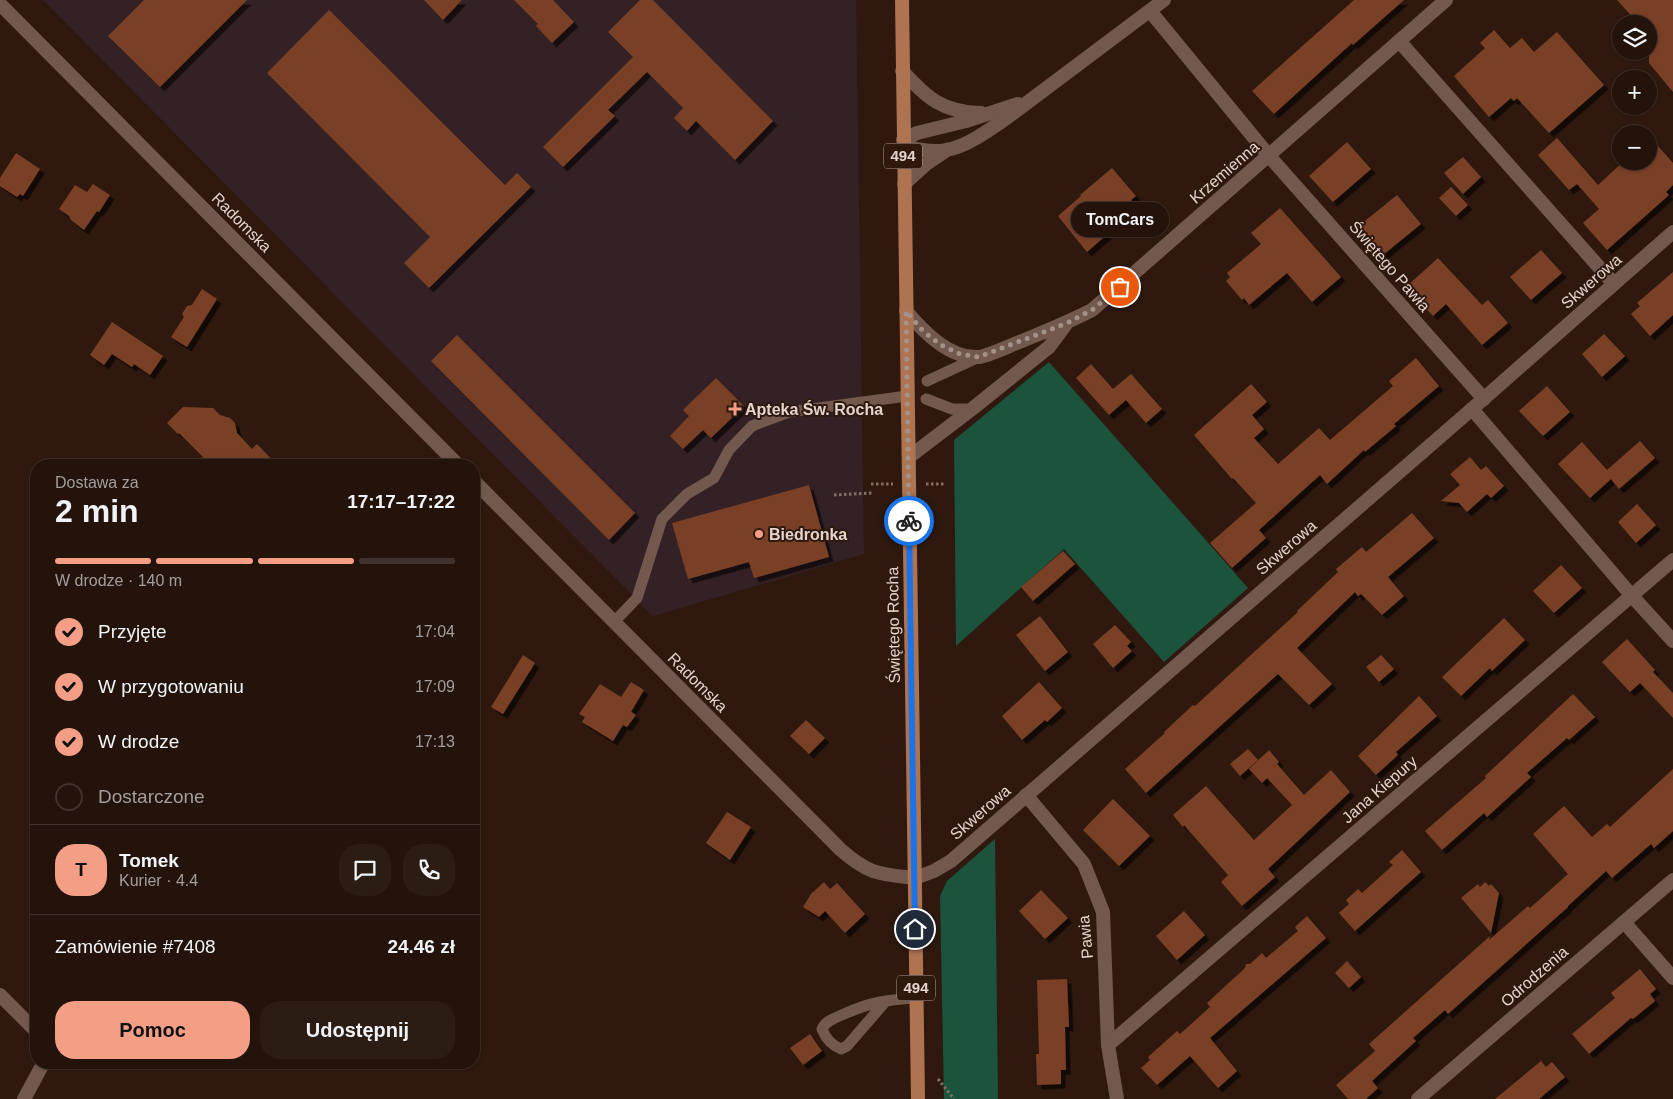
<!DOCTYPE html>
<html lang="pl">
<head>
<meta charset="utf-8">
<style>
	body { margin:0; font-family:Helvetica,sans-serif; background:#2b1c14; color:#f1f3f6; height:100vh; display:flex; flex-direction:column; font-size:19px; white-space:nowrap }
	* { box-sizing:border-box; margin:0 }
	p { font-size:16px; color:#a39e9d }
	.icon { flex:none; width:28px; height:28px; fill:none; stroke:currentColor; stroke-width:2; stroke-linecap:round; stroke-linejoin:round }
	.map { position:relative; flex:1; overflow:hidden }
	.drawer { position:absolute; left:30px; top:459px; width:450px; height:610px; display:flex; flex-direction:column; background:#23130b; border-radius:20px; box-shadow:0 1px 4px #0004,0 0 0 1px #40322c }
	.drawer>* { flex:none }
	.buttons { position:absolute; left:1612px; top:15px; display:grid; gap:10px }
	.buttons a { display:grid; place-items:center; width:45px; height:45px; border-radius:50%; background:#23130b; box-shadow:0 1px 4px #0004,0 0 0 1px #40322c; font-size:25px }
	.pin { position:absolute; display:grid; place-items:center; width:42px; height:42px; color:#fff; margin:-21px; border:2px solid #fff; border-radius:50%; box-shadow:0 1px 5px #0007 }
	.courier { position:absolute; display:grid; place-items:center; width:50px; height:50px; margin:-25px; border:4px solid #1a73e8; border-radius:50%; background:#fff; color:#222; box-shadow:0 1px 6px #0007 }
	.bubble { position:absolute; height:35px; border-radius:18px; background:#23130b; box-shadow:0 1px 4px #0004,0 0 0 1px #40322c; font-size:16px; font-weight:700; line-height:35px; text-align:center }
	.head em { font-style:normal; font-weight:700 }
	.head div { display:flex; flex-direction:column-reverse }
	.head { display:flex; align-items:center; justify-content:space-between; height:85px; padding:0 25px }
	h1 { font-size:32px; font-weight:700; line-height:38px }
	.bar { display:grid; grid-template-columns:repeat(4,1fr); gap:8px 5px; align-content:center; height:60px; padding:0 25px }
	.bar i { height:6px; border-radius:4px; background:#40322c }
	.bar .on { background:#f49e86 }
	.bar p { grid-column:span 4 }
	.line { display:flex; align-items:center; gap:12px; padding:0 25px; border-top:1px solid #40322c }
	.line div { flex:1 }
	.round { display:grid; place-items:center; flex:none; width:52px; height:52px; border-radius:20px; background:#2b1c14 }
	ol { padding:0 25px; list-style:none }
	li { display:flex; align-items:center; gap:15px; height:55px }
	li p { margin-inline-start:auto }
	li .icon { padding:5px; border-radius:50%; background:#f49e86; color:#111; stroke-width:4 }
	li:last-child { color:#a39e9d }
	li i { width:28px; height:28px; border:2px solid #40322c; border-radius:50% }
	.primary-button { display:flex; gap:10px; margin-top:auto; padding:10px 25px }
	.primary-button a { flex:1; height:58px; border-radius:20px; background:#f49e86; color:#111; font-size:20px; font-weight:700; line-height:58px; text-align:center }
	.primary-button a+a { background:#2b1c14; color:#f1f3f6 }
	.map>svg:first-child { display:block }
	.industrial { fill:#342125 }
	.forest { fill:#1b533c }
	.building { fill:#794026; filter:url(#shadow) }
	.lines { fill:none; stroke-linecap:round; stroke-linejoin:round }
	.path { stroke:#836f67; stroke-width:3; stroke-dasharray:2.5 2.5; stroke-linecap:butt }
	.service { stroke:#73584d; stroke-width:11 }
	.minor { stroke:#73584d; stroke-width:14 }
	.tertiary { stroke:#73584d; stroke-width:14 }
	.primary { stroke:#ae7452; stroke-width:14 }
	.done { stroke:#a4928a; stroke-width:5; stroke-dasharray:0 9 }
	.route { stroke:#1a73e8; stroke-width:6 }
	.poi-dot { fill:#f49e86; stroke:#2f190f; stroke-width:2 }
	.labels { text-anchor:middle; stroke-width:4; stroke-linejoin:round; paint-order:stroke }
	.shield { fill:#2f190f; stroke:#ad9b93; stroke-width:1 }
	.shield-label { font-size:15px; font-weight:bold; fill:#e3d3cc }
	.street-label { font-size:16px; fill:#e3d3cc; stroke:#2f190f }
	.poi-label { font-size:16px; font-weight:bold; fill:#e3d3cc; stroke:#2f190f; text-anchor:start }
</style>
</head>
<body>
<div class="map">
<svg width="1673" height="1099" viewBox="0 0 1673 1099">
	<defs>
		<filter id="shadow"><feDropShadow dx="4.5" dy="4.5" stdDeviation="0" flood-color="#0009"/></filter>
	</defs>
	<rect width="100%" height="100%" fill="#2f190f"/>
	<!-- industrial -->
	<path class="industrial" d="M43 0H856L864 554 653 616Z"/>
	<!-- forest -->
	<g class="forest">
		<path d="M1049 362 1248 588 1164 662 1064 549 956 646 954 440Z"/>
		<path d="M995 839 998 1099H944L940 896 947 881Z"/>
	</g>
	<!-- building -->
	<g class="building">
		<path d="M144 0H247L160 87 108 36Z"/>
		<path d="M424 0H462L443 20Z"/>
		<path d="M514 0H553L574 22 552 43 536 26 538 24Z"/>
		<path d="M640 0H653L773 121 735 160 696 121 687 131 674 118 683 108 647 72 608 110 615 116 563 167 543 147 633 57 608 32Z"/>
		<path d="M1354 0H1404L1353 45 1352 43 1274 114 1252 91Z"/>
		<path d="M1617 0H1673V92L1649 63V24H1639Z"/>
		<path d="M329 10 505 185 517 173 531 187 429 288 404 263 430 237 267 73Z"/>
		<path d="M1494 30 1510 48 1522 38 1534 52 1557 32 1604 85 1549 133 1517 98 1514 101 1511 98 1489 117 1454 76 1485 48 1480 43Z"/>
		<path d="M1649 136 1673 163V185L1666 192 1669 195 1607 250 1583 223 1599 209 1577 184 1569 190 1538 155 1557 138 1598 185 1624 161H1649Z"/>
		<path d="M1347 142 1371 169 1333 202 1309 176Z"/>
		<path d="M16 153 40 169 23 196 20 194 17 197 0 186V178Z"/>
		<path d="M1463 157 1481 177 1463 194 1444 173Z"/>
		<path d="M1112 168 1136 196 1131 200 1137 208 1087 252 1058 216 1081 196 1080 195Z"/>
		<path d="M93 184 110 195 99 212 97 211 84 230 71 220 69 216 59 209 75 185 87 192Z"/>
		<path d="M1451 187 1468 205 1456 216 1439 198Z"/>
		<path d="M1397 195 1421 224 1383 255 1360 225Z"/>
		<path d="M1280 208 1341 277 1312 302 1287 273 1249 305 1244 298 1242 300 1226 281 1230 277 1227 273 1261 244 1251 233Z"/>
		<path d="M1541 250 1562 273 1531 300 1510 277Z"/>
		<path d="M1438 258 1482 305 1488 300 1508 323 1482 345 1446 304 1433 316 1406 287Z"/>
		<path d="M1673 272V315L1650 336 1631 314 1640 306 1637 303Z"/>
		<path d="M202 289 217 299 187 347 171 337 184 317 182 314 187 306 192 305Z"/>
		<path d="M112 322 163 356 150 375 134 364 132 367 112 354 104 365 90 355Z"/>
		<path d="M1604 334 1625 356 1602 377 1582 354Z"/>
		<path d="M457 335 635 513 609 540 431 361Z"/>
		<path d="M1416 358 1439 386 1394 424 1396 426 1365 452 1364 450 1327 484 1320 475 1259 530 1266 538 1232 568 1210 543 1256 503 1233 478 1232 479 1194 435 1251 384 1267 402 1252 415 1264 429 1254 438 1278 464 1319 428 1330 440 1393 386 1389 381Z"/>
		<path d="M1091 364 1113 389 1131 374 1162 409 1146 423 1126 400 1109 415 1076 378Z"/>
		<path d="M716 378 744 406 711 438 703 430 683 449 670 436 689 416 683 410Z"/>
		<path d="M1547 386 1570 412 1543 436 1519 411Z"/>
		<path d="M183 407 213 408 220 415 230 418 235 423 237 433 252 449 257 444 277 465H194L203 457 179 433 178 434 167 423Z"/>
		<path d="M1640 441 1655 458 1619 489 1611 479 1590 498 1558 464 1582 442 1607 470Z"/>
		<path d="M1470 457 1481 470 1486 466 1504 486 1491 498 1487 494 1467 512 1459 503 1441 501 1460 485 1450 474Z"/>
		<path d="M809 485 829 557 754 578 749 562 688 579 672 523Z"/>
		<path d="M1637 504 1656 525 1636 543 1618 522Z"/>
		<path d="M1412 513 1434 538 1388 577 1404 596 1382 615 1361 594 1358 596 1355 592 1297 648 1332 684 1309 705 1278 674 1146 793 1125 769 1165 733 1164 732 1193 705 1195 706 1298 612 1297 611 1338 572 1336 569 1362 547 1366 552Z"/>
		<path d="M1063 551 1075 564 1033 601 1021 587Z"/>
		<path d="M1561 565 1582 588 1554 613 1533 591Z"/>
		<path d="M1040 616 1068 652 1045 671 1016 635Z"/>
		<path d="M1504 618 1525 640 1492 671 1490 668 1461 696 1442 677Z"/>
		<path d="M1115 625 1131 642 1127 646 1132 651 1113 668 1093 644Z"/>
		<path d="M1627 639 1655 670 1653 672 1673 693V718L1640 683 1630 692 1602 662Z"/>
		<path d="M523 655 535 663 503 714 491 707Z"/>
		<path d="M1381 655 1394 669 1379 682 1366 667Z"/>
		<path d="M631 682 644 690 631 712 636 715 627 727 623 725 613 741 582 722 585 717 579 714 600 684 621 697Z"/>
		<path d="M1039 682 1062 708 1047 722 1045 720 1022 740 1002 716Z"/>
		<path d="M1573 694 1595 717 1569 740 1567 738 1527 773 1531 777 1487 817 1484 813 1442 850 1425 831 1486 778 1485 776Z"/>
		<path d="M1419 696 1437 716 1396 752 1398 755 1376 775 1358 756Z"/>
		<path d="M806 720 825 738 809 754 790 736Z"/>
		<path d="M1248 749 1258 760 1240 776 1230 764Z"/>
		<path d="M1269 750 1279 762 1277 764 1304 795 1331 770 1350 792 1268 869 1275 877 1242 906 1221 882 1228 875 1184 825 1183 827 1173 815 1206 786 1254 840 1292 805 1267 778 1262 783 1249 769Z"/>
		<path d="M1673 769V831L1654 848 1651 844 1612 878 1606 871 1568 906V907L1448 1014 1445 1010 1413 1038 1416 1041 1372 1081 1378 1088 1366 1099H1348L1336 1085 1375 1051 1369 1044 1490 936 1489 940 1528 906 1530 908 1568 874 1533 834 1564 806 1592 837 1607 824 1610 827Z"/>
		<path d="M1113 799 1150 836 1119 866 1083 830Z"/>
		<path d="M727 812 751 827 730 860 706 843Z"/>
		<path d="M1402 850 1421 872 1355 931 1339 913 1349 904 1346 900 1358 889 1362 893 1393 865 1389 862Z"/>
		<path d="M824 882 830 889 837 883 865 914 845 933 825 911 819 917 803 907 811 894Z"/>
		<path d="M1485 882 1489 886 1491 884 1499 893 1491 933 1461 898 1478 884 1480 887Z"/>
		<path d="M1041 890 1068 918 1045 939 1019 911Z"/>
		<path d="M1184 911 1205 935 1177 960 1156 936Z"/>
		<path d="M1307 916 1326 938 1210 1038 1237 1071 1218 1088 1190 1056 1157 1085 1141 1068 1150 1060 1148 1057 1177 1031 1180 1034 1210 1007 1207 1003 1245 968 1246 964H1250L1262 953 1266 958 1298 931 1295 927Z"/>
		<path d="M1347 961 1361 977 1349 988 1335 973Z"/>
		<path d="M1640 969 1656 989 1650 994 1655 1001 1633 1019 1631 1018 1589 1054 1572 1034 1615 998 1611 993Z"/>
		<path d="M1067 979 1069 1027H1065L1066 1070H1061V1084L1037 1085 1036 1054H1039L1037 980Z"/>
		<path d="M810 1034 822 1051 803 1065 790 1048Z"/>
		<path d="M1541 1061 1546 1067 1552 1062 1565 1077 1539 1099H1495Z"/>
	</g>
	<g class="lines">
		<!-- path -->
		<g class="path">
			<path d="M871 484H893"/>
			<path d="M926 484H944"/>
			<path d="M834 495 872 493"/>
			<path d="M938 1079 954 1099"/>
		</g>
		<!-- service -->
		<g class="service">
			<path d="M927 381 979 357"/>
			<path d="M926 399 952 409H972"/>
			<path d="M614 622 637 598 662 519 687 494 714 478 729 450 752 426 789 412 907 396"/>
			<path d="M886 1001 847 1046 841 1049C831 1045 826 1039 822 1029 825 1021 835 1018 844 1014 871 1002 886 1000 916 998"/>
		</g>
		<!-- minor -->
		<g class="minor">
			<path d="M1150 11 1269 156 1484 399"/>
			<path d="M1399 41 1614 284"/>
			<path d="M902 71C928 98 941 112 981 113"/>
			<path d="M903 140 917 133 966 121 1018 104"/>
			<path d="M903 146C917 149 931 153 946 150 966 147 991 129 1008 117L1164 0"/>
			<path d="M904 184 926 164 944 152"/>
			<path d="M906 311C923 331 949 359 979 357 988 356 1011 345 1022 341 1046 331 1069 322 1092 310L1446 0"/>
			<path d="M1472 409 1632 596 1673 641"/>
			<path d="M909 457 972 409 1049 347 1066 324"/>
			<path d="M1026 795 1084 864 1103 912 1108 1045 1117 1099"/>
			<path d="M915 878 934 871 951 861 1472 409 1673 232"/>
			<path d="M1624 922 1673 978"/>
			<path d="M0 995 36 1031"/>
			<path d="M1108 1045 1673 560"/>
			<path d="M24 1099 44 1062"/>
			<path d="M1418 1099 1673 880"/>
		</g>
		<!-- tertiary -->
		<g class="tertiary">
			<path d="M0 4 458 465"/>
			<path d="M474 481 841 850C870 875 879 874 915 878"/>
		</g>
		<!-- primary -->
		<path class="primary" d="M902 0 918 1099"/>
	</g>
	<g class="lines">
		<!-- done -->
		<path class="done" d="M909 521 906 311 923 331 941 345 960 354 979 357 1067 323 1092 310 1120 287"/>
		<!-- route -->
		<path class="route" d="M909 521 915 929"/>
	</g>
	<!-- markers -->
	<g class="poi-dot">
		<path d="M732.5 401.5h5v5h5v5h-5v5h-5v-5h-5v-5h5z"/>
		<circle cx="759" cy="534" r="5"/>
	</g>
	<g class="labels">
		<!-- shield labels -->
		<g class="shield">
			<rect x="884" y="143.5" width="38" height="25" rx="4"/>
			<rect x="897" y="975.5" width="38" height="25" rx="4"/>
		</g>
		<g class="shield-label">
			<text x="903" y="161">494</text>
			<text x="916" y="993">494</text>
		</g>
		<!-- street labels -->
		<g class="street-label">
			<text transform="translate(1224 172) rotate(-41)" y="6">Krzemienna</text>
			<text transform="translate(242 222) rotate(45)" y="6">Radomska</text>
			<text transform="translate(1390 266) rotate(49)" y="6">Świętego Pawła</text>
			<text transform="translate(1591 281) rotate(-41)" y="6">Skwerowa</text>
			<text transform="translate(1286 547) rotate(-41)" y="6">Skwerowa</text>
			<text transform="translate(893 625) rotate(-91)" y="6">Świętego Rocha</text>
			<text transform="translate(698 682) rotate(45)" y="6">Radomska</text>
			<text transform="translate(1379 789) rotate(-41)" y="6">Jana Kiepury</text>
			<text transform="translate(980 812) rotate(-41)" y="6">Skwerowa</text>
			<text transform="translate(1085 937) rotate(-95)" y="6">Pawia</text>
			<text transform="translate(1534 976) rotate(-41)" y="6">Odrodzenia</text>
		</g>
		<!-- poi labels -->
		<g class="poi-label">
			<text x="745" y="415">Apteka Św. Rocha</text>
			<text x="769" y="540">Biedronka</text>
		</g>
	</g>
</svg>
<div class="buttons">
<a><svg class="icon" aria-label="layers" viewBox="0 0 24 24"><path d="M12 4l9 5-9 5-9-5zM3 14l9 5 9-5"/></svg></a>
<a>+</a>
<a>−</a>
</div>
<div class="pin" style="left:1120px;top:287px;background:#ea580c"><svg class="icon" aria-label="bag" viewBox="0 0 24 24"><path d="M5 8h14l-1 12H6zM9 8a3 3 0 0 1 6 0"/></svg></div>
<div class="pin" style="left:915px;top:929px;background:#1f2937"><svg class="icon" aria-label="home" viewBox="0 0 24 24"><path d="M3 11l9-7 9 7M6 9v11h12V9"/></svg></div>
<div class="courier" style="left:909px;top:521px"><svg class="icon" aria-label="bike" viewBox="0 0 24 24"><circle cx="6" cy="16" r="4"/><circle cx="18" cy="16" r="4"/><path d="M6 16l4-8h5l3 8M10 8l3 8H6M13 5h3"/></svg></div>
<div class="bubble" style="left:1071px;top:202px;width:98px">TomCars</div>
<section class="drawer">
<div class="head"><div><h1>2 min</h1><p>Dostawa za</p></div><em>17:17–17:22</em></div>
<div class="bar"><i class="on"></i><i class="on"></i><i class="on"></i><i></i><p>W drodze · 140 m</p></div>
<ol>
<li><svg class="icon" aria-label="check" viewBox="0 0 24 24"><path d="M5 12l5 5 9-10"/></svg>Przyjęte<p>17:04</p></li>
<li><svg class="icon" aria-label="check" viewBox="0 0 24 24"><path d="M5 12l5 5 9-10"/></svg>W przygotowaniu<p>17:09</p></li>
<li><svg class="icon" aria-label="check" viewBox="0 0 24 24"><path d="M5 12l5 5 9-10"/></svg>W drodze<p>17:13</p></li>
<li><i></i>Dostarczone</li>
</ol>
<div class="line" style="height:90px"><b class="round" style="background:#f49e86;color:#111">T</b><div><b>Tomek</b><p>Kurier · 4.4</p></div><a class="round"><svg class="icon" aria-label="chat" viewBox="0 0 24 24"><path d="M4 5h16v11H9l-5 4z"/></svg></a><a class="round"><svg class="icon" aria-label="phone" viewBox="0 0 24 24"><path d="M5 4h4l2 5-3 2q2 4 5 5l2-3 5 2v4C11 20 4 13 5 4z"/></svg></a></div>
<div class="line" style="height:65px"><div>Zamówienie #7408</div><b>24.46 zł</b></div>
<div class="primary-button"><a>Pomoc</a><a>Udostępnij</a></div>
</section>
</div>
</body>
</html>
